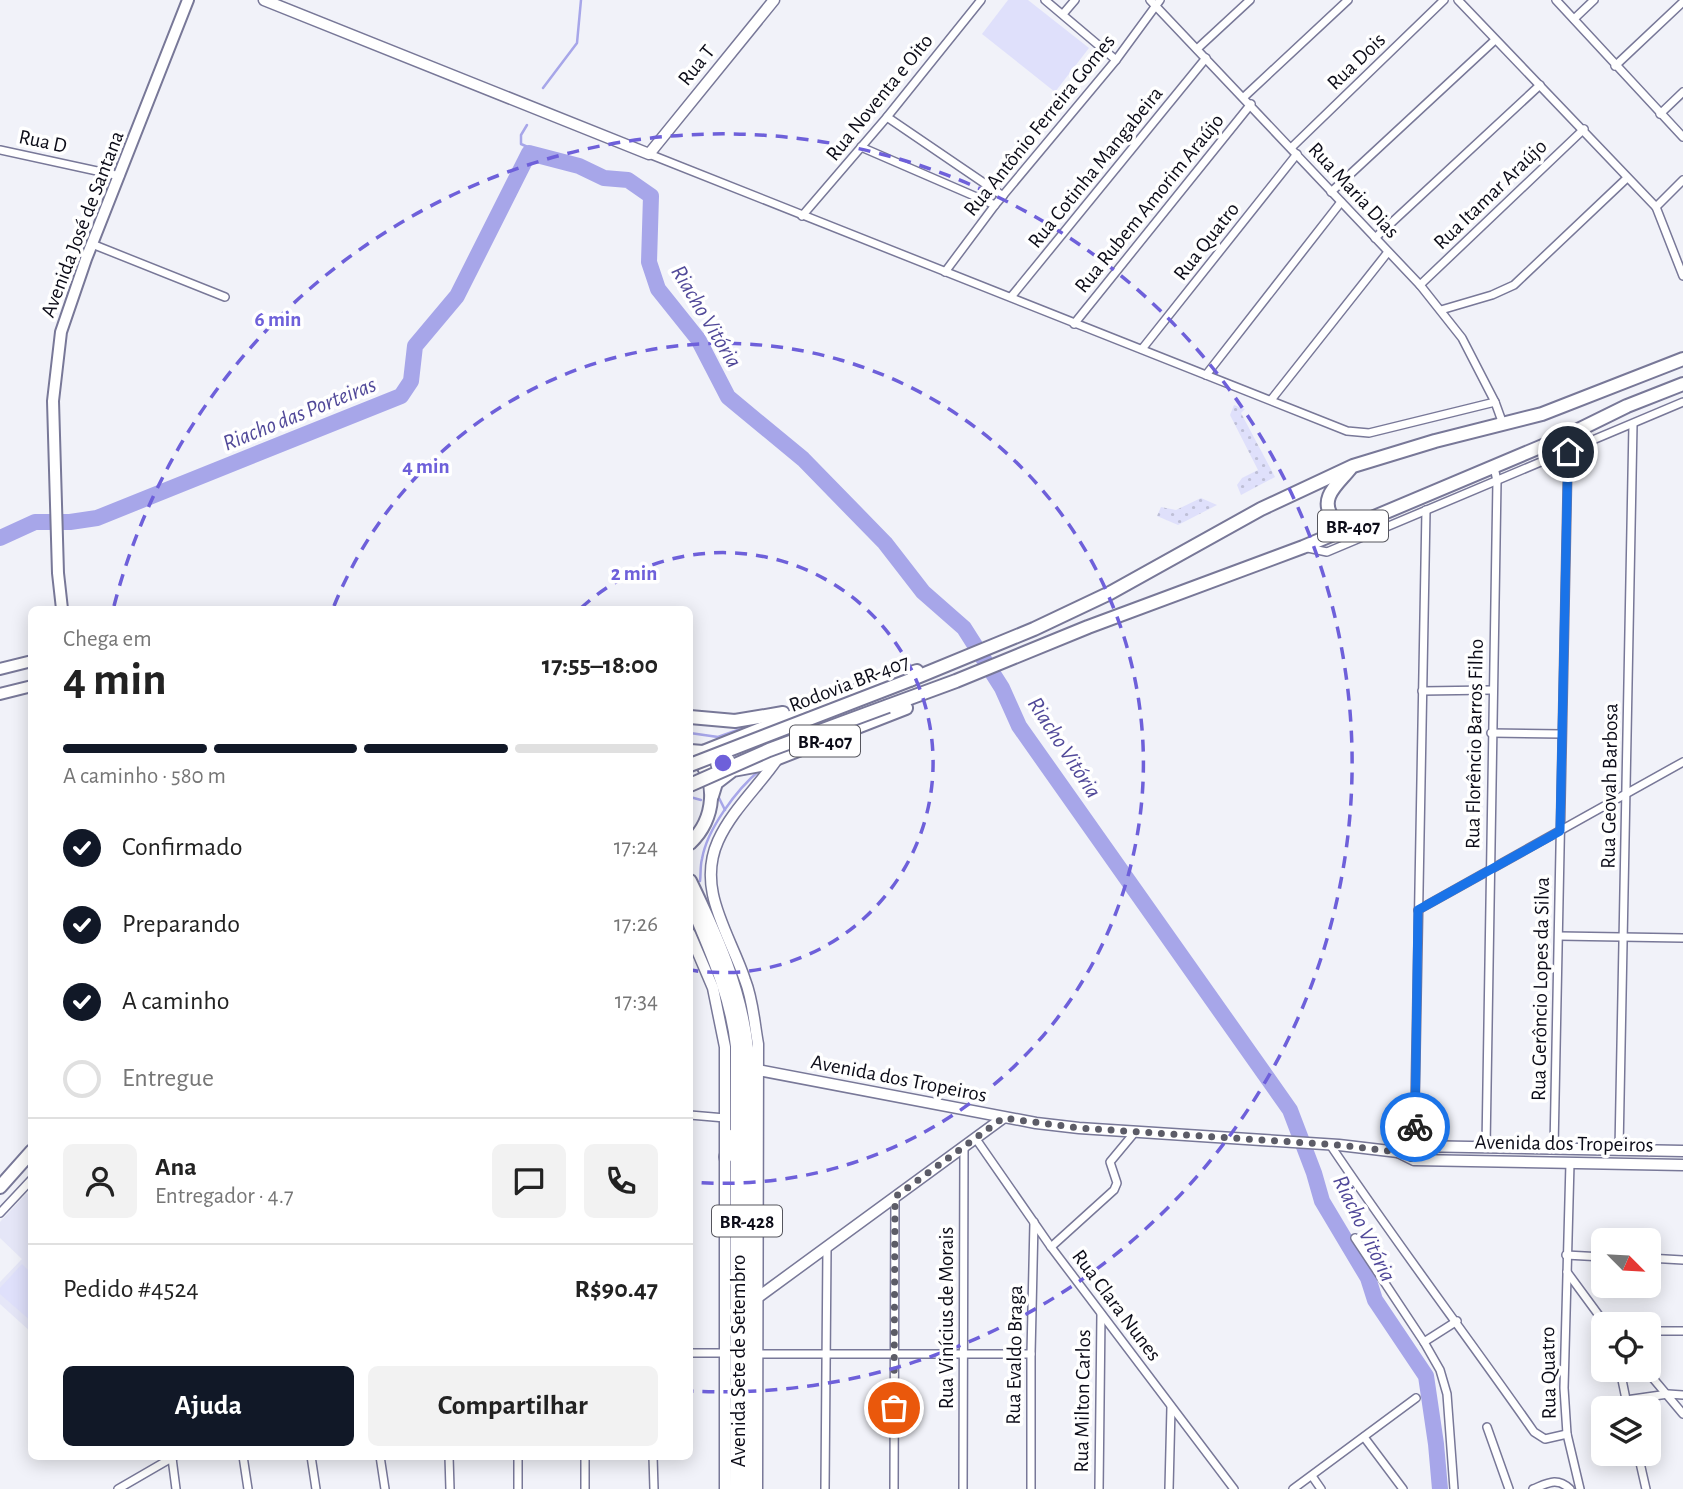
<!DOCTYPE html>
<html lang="pt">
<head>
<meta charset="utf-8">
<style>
	body { margin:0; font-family:"Alegreya Sans",sans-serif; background:#f2f2f2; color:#222; height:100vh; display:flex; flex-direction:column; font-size:26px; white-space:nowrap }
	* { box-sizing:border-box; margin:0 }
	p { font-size:23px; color:#767676 }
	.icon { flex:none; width:38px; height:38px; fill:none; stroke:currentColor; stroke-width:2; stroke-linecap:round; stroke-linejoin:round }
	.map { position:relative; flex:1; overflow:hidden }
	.panel { position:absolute; left:28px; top:606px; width:665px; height:854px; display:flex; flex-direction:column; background:#fff; border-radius:10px; box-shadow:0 4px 18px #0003 }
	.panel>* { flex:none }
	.needle { width:46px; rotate:114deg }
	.buttons { position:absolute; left:1591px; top:1228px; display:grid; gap:14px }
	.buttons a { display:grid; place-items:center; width:70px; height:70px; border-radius:10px; background:#fff; box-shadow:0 4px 18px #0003; font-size:35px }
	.pin { position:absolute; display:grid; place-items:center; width:60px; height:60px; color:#fff; margin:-30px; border:4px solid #fff; border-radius:50%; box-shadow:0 2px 7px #0007 }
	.courier { position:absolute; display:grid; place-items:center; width:70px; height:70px; margin:-35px; border:5px solid #1a73e8; border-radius:50%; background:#fff; color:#222; box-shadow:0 2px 9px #0007 }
	.overview em { font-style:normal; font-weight:700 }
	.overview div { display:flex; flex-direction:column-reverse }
	.overview { display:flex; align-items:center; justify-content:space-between; height:119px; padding:0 35px }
	h1 { font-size:46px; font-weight:700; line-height:52px }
	.bar { display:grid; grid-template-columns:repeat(4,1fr); gap:10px 7px; align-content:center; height:84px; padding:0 35px }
	.bar i { height:9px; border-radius:5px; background:#e0e0e0 }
	.bar .selected { background:#111827 }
	.bar p { grid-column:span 4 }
	.line { display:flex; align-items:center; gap:18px; padding:0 35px; border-top:2px solid #e0e0e0 }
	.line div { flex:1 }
	.round { display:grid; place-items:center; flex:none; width:74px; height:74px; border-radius:10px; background:#f2f2f2 }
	ol { padding:0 35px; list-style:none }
	li { display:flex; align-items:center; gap:21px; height:77px }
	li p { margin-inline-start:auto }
	li .icon { padding:7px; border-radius:50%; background:#111827; color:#fff; stroke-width:4 }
	li:last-child { color:#767676 }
	li i { width:38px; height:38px; border:4px solid #e0e0e0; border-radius:50% }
	.button { display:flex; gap:14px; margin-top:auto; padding:14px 35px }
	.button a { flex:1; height:80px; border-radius:10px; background:#111827; color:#fff; font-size:28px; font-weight:700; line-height:80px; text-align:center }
	.button a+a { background:#f2f2f2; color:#222 }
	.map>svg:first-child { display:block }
	.built { fill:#e5e6f7 }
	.grass { fill:url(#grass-dots) }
	.garden { fill:#dfe0fb }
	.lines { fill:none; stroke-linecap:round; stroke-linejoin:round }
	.stream { stroke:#a7a6e9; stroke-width:2.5 }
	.river { stroke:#a7a6e9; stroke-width:16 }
	.street-casing { stroke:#787898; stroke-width:10 }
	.secondary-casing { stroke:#787898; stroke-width:13 }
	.primary-casing { stroke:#787898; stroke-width:14 }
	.highway-casing { stroke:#787898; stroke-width:16 }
	.street { stroke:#fff; stroke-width:7 }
	.secondary { stroke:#fff; stroke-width:10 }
	.primary { stroke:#fff; stroke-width:10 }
	.highway { stroke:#fff; stroke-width:12 }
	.highway-bridge-casing { stroke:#787898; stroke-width:16; stroke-linecap:butt }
	.highway-bridge { stroke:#fff; stroke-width:12 }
	.done { stroke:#5c5c67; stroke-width:7; stroke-dasharray:0 12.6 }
	.route { stroke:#1a73e8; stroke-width:9 }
	.ring { fill:none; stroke:#6e60da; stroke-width:3.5; stroke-dasharray:12 9 }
	.labels { text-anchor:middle; stroke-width:7; stroke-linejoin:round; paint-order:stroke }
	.shield { fill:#fff; stroke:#55555d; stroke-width:2 }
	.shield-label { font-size:19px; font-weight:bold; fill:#0c0c18 }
	.street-label { font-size:21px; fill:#0c0c18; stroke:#fff }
	.water-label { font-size:23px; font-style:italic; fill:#514999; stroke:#fff }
	.centre { fill:#6e60da; stroke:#fff; stroke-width:3.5 }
	.ring-label { font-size:21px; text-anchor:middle; font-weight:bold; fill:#6e60da; stroke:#fff; stroke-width:7; stroke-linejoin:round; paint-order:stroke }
</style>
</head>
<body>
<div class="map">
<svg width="1683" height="1489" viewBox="0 0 1683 1489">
	<defs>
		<pattern id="grass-dots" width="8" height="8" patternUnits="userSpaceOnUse" patternTransform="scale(1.75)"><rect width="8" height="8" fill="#dfe0fb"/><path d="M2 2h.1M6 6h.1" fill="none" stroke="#bebfd6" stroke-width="1.8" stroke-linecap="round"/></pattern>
	</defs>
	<rect width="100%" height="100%" fill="#f1f2f9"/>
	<!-- built -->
	<path class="built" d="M27 1193 32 1199 31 1332 0 1304V1282L22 1259 0 1238V1222Z"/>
	<!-- grass -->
	<g class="grass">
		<path d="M1234 405 1245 409 1241 413 1275 477 1241 495 1237 485 1242 478 1258 470 1230 415Z"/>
		<path d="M1201 498 1217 505 1178 525 1157 516 1161 507 1176 510Z"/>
	</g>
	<!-- garden -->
	<g class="garden">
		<path d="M1008 0H1028L1089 48 1055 92 982 34Z"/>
		<path d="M22 1264 31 1273V1321L0 1294V1288Z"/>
	</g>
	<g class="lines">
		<!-- stream -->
		<g class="stream">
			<path d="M543 88 577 43 581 0"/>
			<path d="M527 125 521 135V144L530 148 529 153"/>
			<path d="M690 733 718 737 749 726"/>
			<path d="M717 794 725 810"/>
			<path d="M690 797 701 800"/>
			<path d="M700 881C701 874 700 866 702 859 707 829 737 789 760 770"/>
			<path d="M690 920 698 937"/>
		</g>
		<!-- river -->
		<path class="river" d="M0 538 35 522H70L97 518 401 396 411 381 415 346 457 296 529 153 579 166 604 178 628 180 651 196 649 262 658 289 698 339 728 397 803 459 885 543 923 592 964 628 1002 688 1019 726 1290 1110 1314 1173 1322 1201 1368 1278 1375 1300 1426 1376 1436 1444 1440 1489"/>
		<defs>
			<g id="street">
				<path d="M1045 0 1116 60"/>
				<path d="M1150 0 1420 285 1462 338 1495 402 1503 424"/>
				<path d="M1458 0 1656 207 1683 276"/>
				<path d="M1556 0 1683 137"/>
				<path d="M1063 14 1075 0"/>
				<path d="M1574 19 1594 0"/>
				<path d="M1197 49 1250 0"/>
				<path d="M1615 66 1683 2"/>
				<path d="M1244 97 1348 0"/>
				<path d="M1660 114 1683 92"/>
				<path d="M887 117 1003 196"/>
				<path d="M861 147 995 205"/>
				<path d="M1292 147 1444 0"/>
				<path d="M0 150 120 176"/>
				<path d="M649 154 1347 431 1369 433 1495 402"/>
				<path d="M1331 192 1495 40"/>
				<path d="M1656 207 1683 180"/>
				<path d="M802 216 887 117 981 0"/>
				<path d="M1375 238 1540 85"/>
				<path d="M92 244 225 297"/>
				<path d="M945 272 995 205 1116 60 1160 0"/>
				<path d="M1420 285 1584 129"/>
				<path d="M1011 297 1206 58"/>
				<path d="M1441 310 1492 295 1514 285 1627 178"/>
				<path d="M1074 324 1251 104"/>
				<path d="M1142 349 1297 154"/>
				<path d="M1206 375 1341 202"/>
				<path d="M1271 400 1388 252"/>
				<path d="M1303 547 1327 552 1683 402"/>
				<path d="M1422 691 1492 690"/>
				<path d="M1491 733 1562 734"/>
				<path d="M1418 910 1683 762"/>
				<path d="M1559 936 1683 938"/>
				<path d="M690 1115 725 1118"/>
				<path d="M976 1139 1051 1247 1234 1489"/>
				<path d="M1331 1146C1396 1243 1467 1336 1534 1432L1545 1439 1567 1434"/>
				<path d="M1486 1147 1497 481 1494 467"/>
				<path d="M1554 1148 1568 452"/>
				<path d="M1619 1150 1633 424"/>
				<path d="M1414 1160 1426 510"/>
				<path d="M1570 1163 1564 1388 1567 1434 1580 1489"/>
				<path d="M0 1213 32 1179"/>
				<path d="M1355 1238 1424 1342 1440 1370 1447 1394 1454 1489"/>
				<path d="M1051 1247 1114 1190 1117 1183 1110 1162 1135 1132"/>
				<path d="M1566 1255 1603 1257"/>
				<path d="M1648 1258 1683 1260"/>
				<path d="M1567 1272 1606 1325"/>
				<path d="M1648 1331H1683"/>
				<path d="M1424 1342 1457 1321"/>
				<path d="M690 1353H725"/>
				<path d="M757 1354H1031"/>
				<path d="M1620 1370 1628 1409"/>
				<path d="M1646 1370 1683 1414"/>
				<path d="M1626 1400 1668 1394 1683 1395"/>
				<path d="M1487 1427 1509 1489"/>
				<path d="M1364 1437 1403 1489"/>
				<path d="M1638 1454 1646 1489"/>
				<path d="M243 1456 248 1489"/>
				<path d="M311 1456 316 1489"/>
				<path d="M380 1456 385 1489"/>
				<path d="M449 1456 450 1489"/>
				<path d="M518 1456V1489"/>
				<path d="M653 1456 654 1489"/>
				<path d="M172 1458 176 1489"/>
				<path d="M1312 1476 1321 1489"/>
				<path d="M118 1489 175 1456"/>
				<path d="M585 1489V1456"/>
				<path d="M825 1489 827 1248"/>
				<path d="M894 1489 895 1197"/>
				<path d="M963 1489 964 1148"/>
				<path d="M1031 1489V1354L1034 1222"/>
				<path d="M1099 1489 1101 1314"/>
				<path d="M1169 1489 1171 1407"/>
				<path d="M1293 1489 1416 1398"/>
				<path d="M1533 1489C1548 1483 1557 1477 1570 1489"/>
			</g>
			<g id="secondary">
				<path d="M264 0 649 154 774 0"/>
				<path d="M690 934 713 988 725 1047V1489"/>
				<path d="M758 1070 1036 1123 1079 1128 1339 1145 1398 1152 1414 1160 1683 1165"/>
				<path d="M1398 1152 1414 1146 1683 1151"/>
				<path d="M757 1298 1003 1118"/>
				<path d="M757 1489 758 1044C754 1022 753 1000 745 980 730 934 696 890 718 841 732 810 759 786 778 758"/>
			</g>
			<g id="primary">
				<path d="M62 609 58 573 53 401 61 332 86 259 188 0"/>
				<path d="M0 669 32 661"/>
				<path d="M0 694 32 686"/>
			</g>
			<g id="highway">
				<path d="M1350 469C1338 484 1318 498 1333 518L1345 524 1355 525"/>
				<path d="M910 680 1034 629 1110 593 1261 509 1353 466 1435 441 1542 414 1683 359"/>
				<path d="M888 706 956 681 1088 627 1303 547 1564 437 1627 406 1683 384"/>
				<path d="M690 717 735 721 783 713"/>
				<path d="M690 751 703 752 861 689 917 671"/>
				<path d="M712 796 716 783 733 770 760 765 906 708"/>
				<path d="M690 843C715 820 720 778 693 754"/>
				<path d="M690 881C716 935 740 988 747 1048V1489"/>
				<path d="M690 901C710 949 731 993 737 1046L736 1489"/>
				<path d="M726 1157 734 1135"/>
				<path d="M0 1187 32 1151"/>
			</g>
		</defs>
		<!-- street casing -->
		<use href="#street" class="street-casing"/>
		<!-- secondary casing -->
		<use href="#secondary" class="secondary-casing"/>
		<!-- primary casing -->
		<use href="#primary" class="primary-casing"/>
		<!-- highway casing -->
		<use href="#highway" class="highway-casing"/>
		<!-- street -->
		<use href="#street" class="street"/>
		<!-- secondary -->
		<use href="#secondary" class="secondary"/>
		<!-- primary -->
		<use href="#primary" class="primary"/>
		<!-- highway -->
		<use href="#highway" class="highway"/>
		<defs>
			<g id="highway-bridge">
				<path d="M690 765 910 680"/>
				<path d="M690 785 769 750 888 706"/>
			</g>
		</defs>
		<!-- highway-bridge casing -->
		<use href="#highway-bridge" class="highway-bridge-casing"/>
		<!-- highway-bridge -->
		<use href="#highway-bridge" class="highway-bridge"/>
	</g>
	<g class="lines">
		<!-- done -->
		<path class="done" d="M894 1408 895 1197 1003 1118 1079 1128 1339 1145 1398 1152 1414 1160 1415 1127"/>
		<!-- route -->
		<path class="route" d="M1415 1127 1418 910 1560 831 1568 452"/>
	</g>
	<!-- distance rings -->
	<g class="ring">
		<path d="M581 608A210 210 0 1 1 690 970"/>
		<path d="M334 606A420 420 0 1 1 690 1182"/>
		<path d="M114 606A629 629 0 1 1 690 1391"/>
	</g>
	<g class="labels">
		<!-- shield labels -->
		<g class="shield">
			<rect x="1318" y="510.5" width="70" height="31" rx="5"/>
			<rect x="790" y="725.5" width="70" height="31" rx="5"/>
			<rect x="712" y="1205.5" width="70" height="31" rx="5"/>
		</g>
		<g class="shield-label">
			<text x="1353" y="533">BR-407</text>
			<text x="825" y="748">BR-407</text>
			<text x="747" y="1228">BR-428</text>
		</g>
		<!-- street labels -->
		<g class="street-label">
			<text transform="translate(1356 61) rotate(-44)" y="7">Rua Dois</text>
			<text transform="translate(696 65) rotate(-51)" y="7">Rua T</text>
			<text transform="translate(879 97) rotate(-51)" y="7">Rua Noventa e Oito</text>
			<text transform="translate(1039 125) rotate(-51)" y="7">Rua Antônio Ferreira Gomes</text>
			<text transform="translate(43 141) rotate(12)" y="7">Rua D</text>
			<text transform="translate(1095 167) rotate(-51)" y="7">Rua Cotinha Mangabeira</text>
			<text transform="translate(1354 190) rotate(47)" y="7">Rua Maria Dias</text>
			<text transform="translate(1490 194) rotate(-44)" y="7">Rua Itamar Araújo</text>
			<text transform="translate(1149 203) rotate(-51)" y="7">Rua Rubem Amorim Araújo</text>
			<text transform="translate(82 224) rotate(-69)" y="7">Avenida José de Santana</text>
			<text transform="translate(1206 241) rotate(-52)" y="7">Rua Quatro</text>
			<text transform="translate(849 683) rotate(-21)" y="7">Rodovia BR-407</text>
			<text transform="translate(1474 744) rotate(-89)" y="7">Rua Florêncio Barros Filho</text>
			<text transform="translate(1609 786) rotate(-89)" y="7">Rua Geovah Barbosa</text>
			<text transform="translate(1540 989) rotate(-89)" y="7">Rua Gerôncio Lopes da Silva</text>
			<text transform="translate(899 1078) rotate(11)" y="7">Avenida dos Tropeiros</text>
			<text transform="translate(1564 1143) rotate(1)" y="7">Avenida dos Tropeiros</text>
			<text transform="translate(1117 1305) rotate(53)" y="7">Rua Clara Nunes</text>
			<text transform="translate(946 1318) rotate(-90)" y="7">Rua Vinícius de Morais</text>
			<text transform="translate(1014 1355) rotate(-89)" y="7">Rua Evaldo Braga</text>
			<text transform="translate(738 1361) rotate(-90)" y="7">Avenida Sete de Setembro</text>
			<text transform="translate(1548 1373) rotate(-91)" y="7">Rua Quatro</text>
			<text transform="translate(1082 1401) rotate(-89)" y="7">Rua Milton Carlos</text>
		</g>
		<!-- water labels -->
		<g class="water-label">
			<text transform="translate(707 316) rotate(59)" y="8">Riacho Vitória</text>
			<text transform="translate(299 413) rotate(-22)" y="8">Riacho das Porteiras</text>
			<text transform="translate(1065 747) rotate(57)" y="8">Riacho Vitória</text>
			<text transform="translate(1365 1228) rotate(64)" y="8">Riacho Vitória</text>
		</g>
	</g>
	<circle cx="723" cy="763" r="10" class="centre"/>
	<g class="ring-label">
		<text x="278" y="326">6 min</text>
		<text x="426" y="473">4 min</text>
		<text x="634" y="580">2 min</text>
	</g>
</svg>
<div class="buttons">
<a><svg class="needle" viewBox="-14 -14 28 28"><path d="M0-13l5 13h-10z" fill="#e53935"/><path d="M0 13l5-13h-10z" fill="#767676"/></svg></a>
<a><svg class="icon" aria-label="locate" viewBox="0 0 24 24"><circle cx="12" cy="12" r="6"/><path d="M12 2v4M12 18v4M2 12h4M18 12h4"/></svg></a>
<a><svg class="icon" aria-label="layers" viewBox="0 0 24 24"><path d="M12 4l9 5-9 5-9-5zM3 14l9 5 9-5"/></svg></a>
</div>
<div class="pin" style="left:894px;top:1408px;background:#ea580c"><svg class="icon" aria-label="bag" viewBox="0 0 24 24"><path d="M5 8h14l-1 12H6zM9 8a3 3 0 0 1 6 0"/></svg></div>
<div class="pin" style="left:1568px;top:452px;background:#1f2937"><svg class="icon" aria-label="home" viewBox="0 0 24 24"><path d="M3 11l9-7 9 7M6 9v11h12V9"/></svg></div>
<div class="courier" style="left:1415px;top:1127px"><svg class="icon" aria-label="bike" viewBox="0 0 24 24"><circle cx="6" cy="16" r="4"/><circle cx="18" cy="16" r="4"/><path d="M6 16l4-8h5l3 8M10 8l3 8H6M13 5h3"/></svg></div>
<section class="panel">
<div class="overview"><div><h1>4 min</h1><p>Chega em</p></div><em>17:55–18:00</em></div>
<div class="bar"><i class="selected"></i><i class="selected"></i><i class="selected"></i><i></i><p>A caminho · 580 m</p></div>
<ol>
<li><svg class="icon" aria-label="check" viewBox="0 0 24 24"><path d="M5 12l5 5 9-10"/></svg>Confirmado<p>17:24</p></li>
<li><svg class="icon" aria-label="check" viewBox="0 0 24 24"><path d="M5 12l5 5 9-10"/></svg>Preparando<p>17:26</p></li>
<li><svg class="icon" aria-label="check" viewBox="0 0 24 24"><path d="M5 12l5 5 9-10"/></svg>A caminho<p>17:34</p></li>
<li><i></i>Entregue</li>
</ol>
<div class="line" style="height:126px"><a class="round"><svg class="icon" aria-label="person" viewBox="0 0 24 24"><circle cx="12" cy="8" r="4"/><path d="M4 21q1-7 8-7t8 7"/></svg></a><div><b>Ana</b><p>Entregador · 4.7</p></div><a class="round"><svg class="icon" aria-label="chat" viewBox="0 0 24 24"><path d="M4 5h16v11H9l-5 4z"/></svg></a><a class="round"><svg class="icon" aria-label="phone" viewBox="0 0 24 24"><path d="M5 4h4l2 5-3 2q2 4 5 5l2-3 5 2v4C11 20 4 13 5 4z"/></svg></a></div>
<div class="line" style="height:91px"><div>Pedido #4524</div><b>R$90.47</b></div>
<div class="button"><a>Ajuda</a><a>Compartilhar</a></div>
</section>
</div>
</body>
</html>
